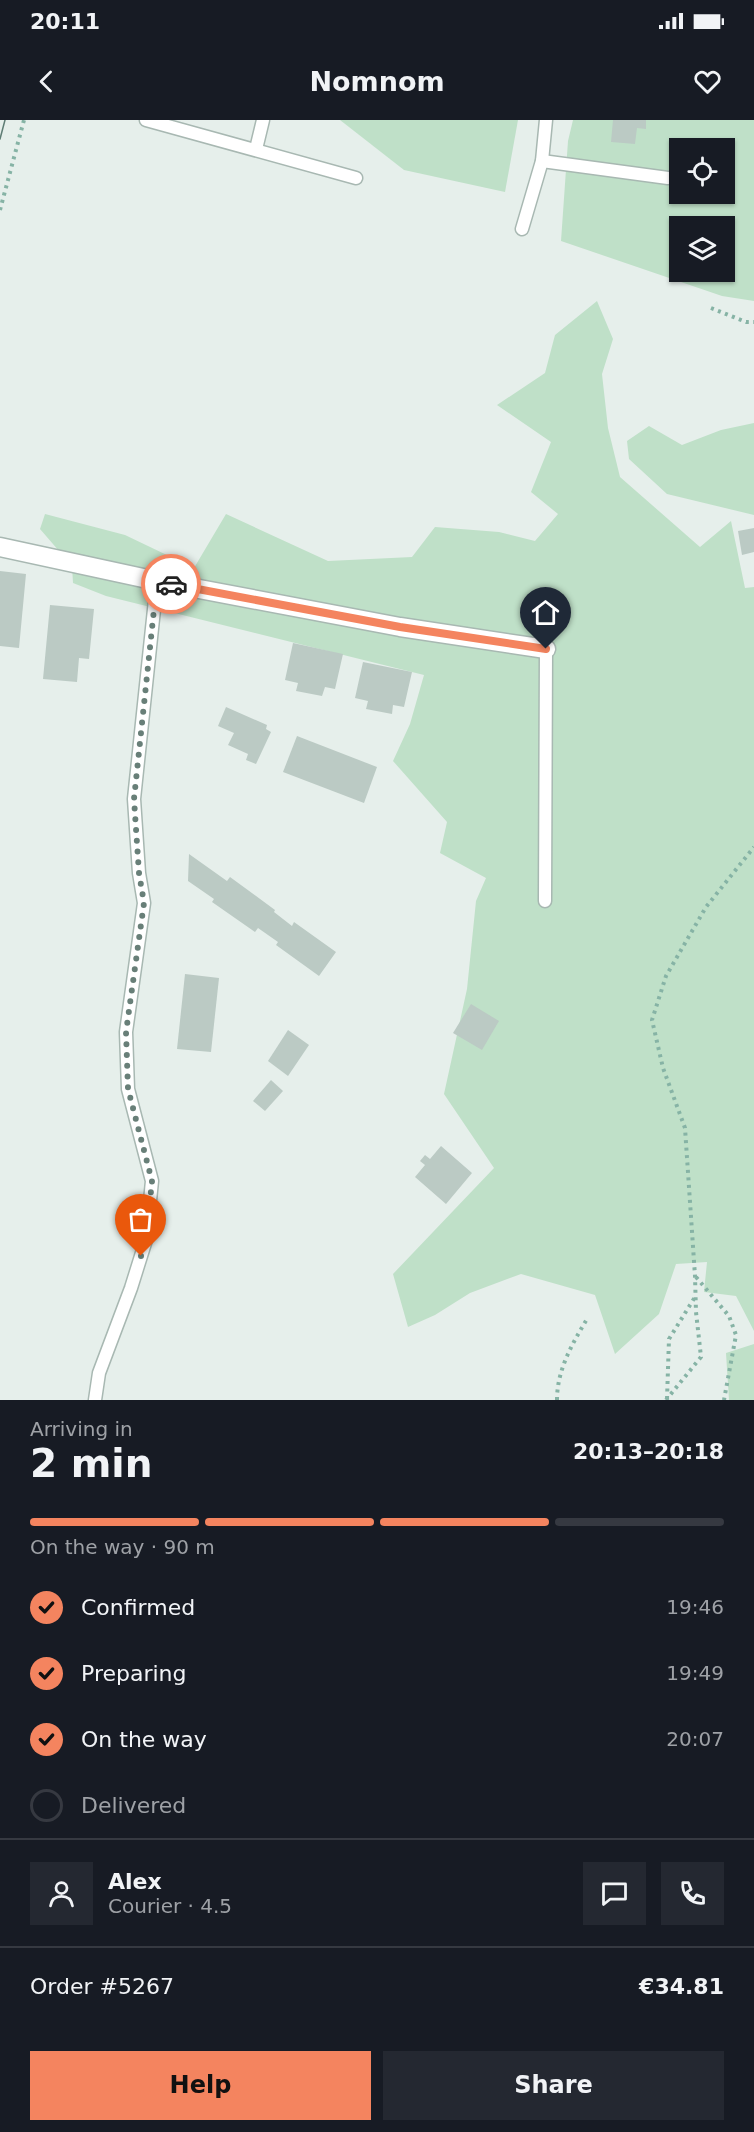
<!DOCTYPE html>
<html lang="en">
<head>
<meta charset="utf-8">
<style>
	body { margin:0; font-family:"DejaVu Sans",sans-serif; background:#242831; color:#f1f3f6; height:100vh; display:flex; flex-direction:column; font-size:22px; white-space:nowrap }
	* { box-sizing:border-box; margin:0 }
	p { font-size:20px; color:#9ea1a6 }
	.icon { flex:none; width:33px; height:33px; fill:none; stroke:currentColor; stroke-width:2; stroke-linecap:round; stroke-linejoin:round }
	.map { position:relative; height:1280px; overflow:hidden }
	.details { display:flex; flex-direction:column; background:#171b24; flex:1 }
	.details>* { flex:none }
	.tools { position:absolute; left:669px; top:18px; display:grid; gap:12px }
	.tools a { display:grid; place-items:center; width:66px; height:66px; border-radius:0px; background:#171b24; box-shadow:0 2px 4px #0004; font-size:30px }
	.pin { position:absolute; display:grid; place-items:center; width:51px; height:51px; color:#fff; margin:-62px -26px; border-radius:50% 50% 50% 0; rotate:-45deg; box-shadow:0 0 6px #0007 }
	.pin .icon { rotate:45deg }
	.courier { position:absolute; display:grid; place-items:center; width:60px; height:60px; margin:-30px; border:4px solid #f4845f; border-radius:50%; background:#fff; color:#222; box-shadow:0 2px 8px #0007 }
	.head em { font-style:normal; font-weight:700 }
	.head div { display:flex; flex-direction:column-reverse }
	.head { display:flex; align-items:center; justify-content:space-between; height:102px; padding:0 30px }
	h1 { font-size:39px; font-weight:700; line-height:45px }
	.bar { display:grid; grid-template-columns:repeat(4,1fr); gap:9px 6px; align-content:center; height:72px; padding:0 30px }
	.bar i { height:8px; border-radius:4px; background:#363941 }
	.bar .active { background:#f4845f }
	.bar p { grid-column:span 4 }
	.line { display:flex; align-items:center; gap:15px; padding:0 30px; border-top:2px solid #363941 }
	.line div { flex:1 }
	.round { display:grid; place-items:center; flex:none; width:63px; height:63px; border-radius:0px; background:#242831 }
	ol { padding:0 30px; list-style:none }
	li { display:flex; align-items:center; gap:18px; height:66px }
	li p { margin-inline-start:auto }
	li .icon { padding:6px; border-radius:50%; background:#f4845f; color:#111; stroke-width:4 }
	li:last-child { color:#9ea1a6 }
	li i { width:33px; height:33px; border:3px solid #363941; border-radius:50% }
	.primary-button { display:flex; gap:12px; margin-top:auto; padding:12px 30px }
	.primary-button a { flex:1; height:69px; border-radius:0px; background:#f4845f; color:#111; font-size:24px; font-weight:700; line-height:69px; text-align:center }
	.primary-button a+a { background:#242831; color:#f1f3f6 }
	.status { display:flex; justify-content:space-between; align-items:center; height:42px; padding:0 30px; background:#171b24; direction:ltr }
	.status svg { height:16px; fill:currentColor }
	header { display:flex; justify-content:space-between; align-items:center; height:78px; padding:0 30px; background:#171b24; font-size:27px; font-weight:700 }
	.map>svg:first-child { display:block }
	.green { fill:#bfe0c8; fill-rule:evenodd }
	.building { fill:#bbcac4 }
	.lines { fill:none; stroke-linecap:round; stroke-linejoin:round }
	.lane-casing { stroke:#a8b8b2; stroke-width:15 }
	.street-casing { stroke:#a8b8b2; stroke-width:21 }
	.path { stroke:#86b3a5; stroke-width:4; stroke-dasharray:3 4.5; stroke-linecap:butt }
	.lane { stroke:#fff; stroke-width:12 }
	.street { stroke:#fff; stroke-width:18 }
	.tram { stroke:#5f7d75; stroke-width:1.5 }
	.done { stroke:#687f78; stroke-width:6; stroke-dasharray:0 10.8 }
	.route { stroke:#f4845f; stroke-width:8 }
</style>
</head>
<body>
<div class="status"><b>20:11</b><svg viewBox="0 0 49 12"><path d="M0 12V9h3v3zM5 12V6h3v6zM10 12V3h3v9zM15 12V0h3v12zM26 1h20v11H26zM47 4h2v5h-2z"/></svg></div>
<header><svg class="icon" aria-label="back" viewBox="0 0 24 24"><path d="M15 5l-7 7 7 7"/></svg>Nomnom<svg class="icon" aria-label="heart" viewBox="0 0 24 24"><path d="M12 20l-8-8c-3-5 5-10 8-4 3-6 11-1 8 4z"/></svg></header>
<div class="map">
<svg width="754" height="1280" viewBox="0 0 754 1280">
	<rect width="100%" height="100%" fill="#e6efeb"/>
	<!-- green -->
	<g class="green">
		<path d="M340 0H518L505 72 404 50Z"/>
		<path d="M573 0H754V181L722 176 561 121 568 21ZM680 28H724V74H680ZM680 106H724V152H680Z"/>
		<path d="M597 181 613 219 602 254 608 308 620 357 700 427 731 401 745 468 754 467V1211L736 1176 704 1172 707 1142 676 1144 659 1194 615 1234 595 1175 521 1154 470 1173 435 1195 408 1207 393 1154 494 1048 444 974 467 869 476 781 486 758 440 733 447 702 393 641 410 604 424 555 106 476 73 463 72 446 40 409 45 394 125 415 194 448 226 394 328 441 412 437 435 407 499 412 535 421 558 394 531 372 551 322 497 285 545 253 555 215Z"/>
		<path d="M754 303V395L667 374 629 339 627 321 649 306 682 325 721 310Z"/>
		<path d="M754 1224V1280H729L726 1233Z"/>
	</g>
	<!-- building -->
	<g class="building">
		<path d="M613 0H646V9L637 8 635 24 611 22Z"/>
		<path d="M754 408V432L742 435 738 411Z"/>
		<path d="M0 451 26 454 19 528 0 526Z"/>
		<path d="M50 485 94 489 89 539 79 538 77 562 43 559Z"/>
		<path d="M293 523 343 534 335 569 325 567 322 576 296 571 298 563 285 560Z"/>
		<path d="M363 542 412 552 404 587 393 585 392 594 366 589 368 581 355 578Z"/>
		<path d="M226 587 267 605 266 609 271 612 256 644 246 640 248 634 228 625 234 613 218 606Z"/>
		<path d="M297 616 377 647 364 683 283 652Z"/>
		<path d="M189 734 227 761 230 757 275 790 274 792 292 806 294 802 336 832 319 856 276 825 278 822 258 808 255 812 212 782 214 779 188 761Z"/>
		<path d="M185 854 219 858 211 932 177 929Z"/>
		<path d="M471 884 499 901 482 930 453 913Z"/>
		<path d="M288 910 309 925 288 956 268 941Z"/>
		<path d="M271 960 283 971 265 991 253 981Z"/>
		<path d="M441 1026 472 1053 446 1084 415 1057 425 1045 420 1041 425 1035 430 1039Z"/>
	</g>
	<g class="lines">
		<defs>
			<g id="lane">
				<path d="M146 0 356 58"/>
				<path d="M256 29 263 0"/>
				<path d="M542 41 668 58"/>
				<path d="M522 109 542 41 546 0"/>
				<path d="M545 781 546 529"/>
				<path d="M95 1280 99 1253 131 1168 146 1120 152 1061 128 969 126 912 144 783 139 753 134 679 157 461"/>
			</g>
			<path id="street" d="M0 427 157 461 400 507 546 529"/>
		</defs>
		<!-- lane casing -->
		<use href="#lane" class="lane-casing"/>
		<!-- street casing -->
		<use href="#street" class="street-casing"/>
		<!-- path -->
		<g class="path">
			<path d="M0 90 24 0"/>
			<path d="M711 188 746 202H754"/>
			<path d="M696 1157 729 1196 736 1215 724 1280"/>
			<path d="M667 1279 669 1219 695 1177"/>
			<path d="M557 1280C557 1250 572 1224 587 1199"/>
			<path d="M666 1280 701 1237 696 1192 695 1156 685 1008 663 948 652 900 666 856 706 787 754 727"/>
		</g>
		<!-- lane -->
		<use href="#lane" class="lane"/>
		<!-- street -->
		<use href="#street" class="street"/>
		<!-- tram -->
		<path class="tram" d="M0 19 5 0"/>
	</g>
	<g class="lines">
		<!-- done -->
		<path class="done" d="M141 1136 146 1120 152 1061 128 969 126 912 144 783 139 753 134 679 157 461 171 464"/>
		<!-- route -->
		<path class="route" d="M171 464 400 507 546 529"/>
	</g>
</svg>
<div class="tools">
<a><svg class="icon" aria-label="locate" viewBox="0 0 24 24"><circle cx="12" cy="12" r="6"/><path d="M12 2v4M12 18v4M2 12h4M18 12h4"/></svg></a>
<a><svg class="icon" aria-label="layers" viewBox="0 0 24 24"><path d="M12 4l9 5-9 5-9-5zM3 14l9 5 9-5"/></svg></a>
</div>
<div class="pin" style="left:141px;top:1136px;background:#ea580c"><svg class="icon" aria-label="bag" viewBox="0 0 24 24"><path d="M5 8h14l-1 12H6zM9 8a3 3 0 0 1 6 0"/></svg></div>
<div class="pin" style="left:546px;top:529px;background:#1f2937"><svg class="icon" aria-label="home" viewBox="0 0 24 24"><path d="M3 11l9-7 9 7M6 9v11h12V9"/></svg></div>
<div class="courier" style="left:171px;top:464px"><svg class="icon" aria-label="car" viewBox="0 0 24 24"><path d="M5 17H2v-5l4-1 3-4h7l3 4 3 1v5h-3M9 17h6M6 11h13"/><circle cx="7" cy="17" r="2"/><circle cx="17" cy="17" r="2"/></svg></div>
</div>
<section class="details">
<div class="head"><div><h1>2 min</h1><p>Arriving in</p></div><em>20:13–20:18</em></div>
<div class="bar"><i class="active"></i><i class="active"></i><i class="active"></i><i></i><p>On the way · 90 m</p></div>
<ol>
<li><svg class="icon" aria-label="check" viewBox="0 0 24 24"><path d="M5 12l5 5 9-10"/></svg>Confirmed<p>19:46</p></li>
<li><svg class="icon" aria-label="check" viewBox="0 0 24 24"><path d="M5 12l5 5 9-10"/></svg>Preparing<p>19:49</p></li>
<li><svg class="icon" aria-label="check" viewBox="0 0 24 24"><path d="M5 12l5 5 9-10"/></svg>On the way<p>20:07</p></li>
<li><i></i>Delivered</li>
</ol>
<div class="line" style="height:108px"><a class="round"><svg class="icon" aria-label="person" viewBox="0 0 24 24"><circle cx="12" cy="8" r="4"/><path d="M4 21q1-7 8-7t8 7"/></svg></a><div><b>Alex</b><p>Courier · 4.5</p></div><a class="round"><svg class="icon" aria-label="chat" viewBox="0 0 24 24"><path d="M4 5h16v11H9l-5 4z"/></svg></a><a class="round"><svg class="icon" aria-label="phone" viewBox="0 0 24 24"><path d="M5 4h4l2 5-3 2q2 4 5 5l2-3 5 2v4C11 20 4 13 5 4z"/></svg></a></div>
<div class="line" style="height:78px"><div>Order #5267</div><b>€34.81</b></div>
<div class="primary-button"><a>Help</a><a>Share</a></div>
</section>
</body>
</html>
